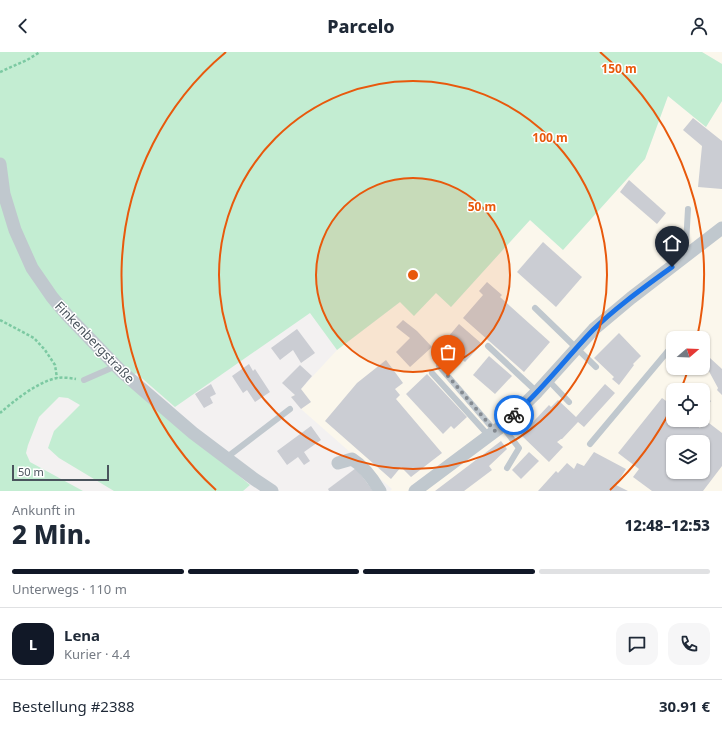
<!DOCTYPE html>
<html lang="de">
<head>
<meta charset="utf-8">
<style>
	body { margin:0; font-family:"Noto Sans",sans-serif; background:#f6f6f7; color:#1f2937; height:100vh; display:flex; flex-direction:column; font-size:15px; white-space:nowrap }
	* { box-sizing:border-box; margin:0 }
	p { font-size:13px; color:#747a83 }
	.icon { flex:none; width:22px; height:22px; fill:none; stroke:currentColor; stroke-width:2; stroke-linecap:round; stroke-linejoin:round }
	.map { position:relative; height:439px; overflow:hidden }
	.sheet { display:flex; flex-direction:column; background:#fff; flex:1 }
	.sheet>* { flex:none }
	.needle { width:26px; rotate:71deg }
	.tools { position:absolute; left:666px; top:279px; display:grid; gap:8px }
	.tools a { display:grid; place-items:center; width:44px; height:44px; border-radius:8px; background:#fff; box-shadow:0 1px 3px #0004; font-size:20px }
	.scale { position:absolute; left:12px; bottom:10px; width:97px; box-sizing:border-box; padding-left:4px; border:2px solid #4a545d; border-top:0; font-size:11px; line-height:14px; white-space:nowrap; color:#4a545d; -webkit-text-stroke:3px #fff; paint-order:stroke }
	.pin { position:absolute; display:grid; place-items:center; width:34px; height:34px; color:#fff; margin:-41px -17px; border-radius:50% 50% 50% 0; rotate:-45deg; box-shadow:0 0 4px #0007 }
	.pin .icon { rotate:45deg }
	.courier { position:absolute; display:grid; place-items:center; width:40px; height:40px; margin:-20px; border:3px solid #1a73e8; border-radius:50%; background:#fff; color:#222; box-shadow:0 1px 5px #0007 }
	.summary em { font-style:normal; font-weight:800 }
	.summary div { display:flex; flex-direction:column-reverse }
	.summary { display:flex; align-items:center; justify-content:space-between; height:68px; padding:0 12px }
	h1 { font-size:26px; font-weight:800; line-height:30px }
	.bar { display:grid; grid-template-columns:repeat(4,1fr); gap:6px 4px; align-content:center; height:48px; padding:0 12px }
	.bar i { height:5px; border-radius:3px; background:#e0e1e3 }
	.bar .current { background:#111827 }
	.bar p { grid-column:span 4 }
	.line { display:flex; align-items:center; gap:10px; padding:0 12px; border-top:1px solid #e0e1e3 }
	.line div { flex:1 }
	.round { display:grid; place-items:center; flex:none; width:42px; height:42px; border-radius:12px; background:#f6f6f7 }
	header { display:flex; justify-content:space-between; align-items:center; height:52px; padding:0 12px; background:#fff; font-size:18px; font-weight:800 }
	.map>svg:first-child { display:block }
	.commercial { fill:#fbf7ec; fill-rule:evenodd }
	.green { fill:#c3edd2 }
	.building { fill:#cbcdd3; fill-rule:evenodd }
	.lines { fill:none; stroke-linecap:round; stroke-linejoin:round }
	.path { stroke:#7cc9a2; stroke-width:2.5; stroke-dasharray:3 2; stroke-linecap:butt }
	.lane { stroke:#c0c8ce; stroke-width:6 }
	.street { stroke:#c0c8ce; stroke-width:13 }
	.done { stroke:#858b91; stroke-width:4; stroke-dasharray:0 7.2 }
	.route { stroke:#1a73e8; stroke-width:5 }
	.ring { fill:none; stroke:#e8590c; stroke-width:2 }
	.labels { text-anchor:middle; stroke-width:3; stroke-linejoin:round; paint-order:stroke }
	.street-label { font-size:13px; fill:#4a545d; stroke:#fff }
	.centre { fill:#e8590c; stroke:#fff; stroke-width:2 }
	.ring-label { font-size:12px; text-anchor:middle; font-weight:bold; fill:#e8590c; stroke:#fff; stroke-width:3; stroke-linejoin:round; paint-order:stroke }
</style>
</head>
<body>
<header><svg class="icon" aria-label="back" viewBox="0 0 24 24"><path d="M15 5l-7 7 7 7"/></svg>Parcelo<svg class="icon" aria-label="person" viewBox="0 0 24 24"><circle cx="12" cy="8" r="4"/><path d="M4 21q1-7 8-7t8 7"/></svg></header>
<div class="map">
<svg width="722" height="439" viewBox="0 0 722 439">
	<rect width="100%" height="100%" fill="#f3f1f1"/>
	<!-- commercial -->
	<g class="commercial">
		<path d="M702 0H722V12Z"/>
		<path d="M668 44 706 75 722 49V439H390L392 437 301 357 291 345 301 338V337L337 298 400 250 436 241 451 255 530 168 563 198 645 107ZM673 286H703V316H673ZM673 338H703V368H673ZM673 390H703V420H673Z"/>
	</g>
	<!-- green -->
	<path class="green" d="M0 0H702L722 12V49L706 75 668 44 645 107 563 198 530 168 451 255 436 241 414 264 400 250 337 298 310 261 175 355 136 321 127 330 250 433 243 439H114L59 406 48 396 54 379 80 353 68 346 59 345 39 365 28 393 26 401 30 410 83 439H0Z"/>
	<!-- building -->
	<g class="building">
		<path d="M693 66 722 89V137L698 135 702 94 683 78Z"/>
		<path d="M629 128 666 161 657 172 620 140Z"/>
		<path d="M543 190 582 225 556 255 517 220Z"/>
		<path d="M487 230 502 243 500 245 550 290 524 320 463 266 483 243 479 239Z"/>
		<path d="M403 268 417 279 432 295 410 315 396 300 410 286 396 275Z"/>
		<path d="M459 272 482 292 465 310 443 291Z"/>
		<path d="M297 277 315 301 301 311 293 298 280 308 271 296Z"/>
		<path d="M619 281 641 304 633 312 634 313 619 333 612 327 614 325 594 306Z"/>
		<path d="M489 304 512 324 495 342 473 323Z"/>
		<path d="M710 306 722 317V343L717 338 718 336 705 312Z"/>
		<path d="M386 308 403 331 395 337 400 343 396 347 442 401 411 425 401 415 391 427 325 369 357 331Z"/>
		<path d="M249 312 253 319 255 317 270 340 255 350 247 338 243 341 232 324Z"/>
		<path d="M300 313 312 324 301 337 311 350 301 357 291 345 295 343 282 331Z"/>
		<path d="M427 322 467 365 454 377 451 374 443 382 406 342Z"/>
		<path d="M211 332 216 342 210 345 213 351 204 356 195 342Z"/>
		<path d="M605 332 615 341 584 375 578 370 562 387H561L557 390 563 395 549 410 521 383 549 353 551 355 558 348 576 365Z"/>
		<path d="M703 343 711 349 703 360Z"/>
		<path d="M662 346 673 354V368H697L694 371 700 376 705 368 722 381V414L703 439H652L633 425 639 417 618 401ZM673 390H703V420H673Z"/>
		<path d="M311 374 321 388 304 400 310 409 304 413 298 405 287 413 277 399Z"/>
		<path d="M501 389 507 397 489 414 492 418 464 439H435Z"/>
		<path d="M529 400 539 409 521 427 512 418Z"/>
		<path d="M594 400 626 417 616 433 628 439H538L556 419 558 421 567 411 574 417 577 411 584 414Z"/>
		<path d="M356 416 373 439H329L328 437Z"/>
	</g>
	<g class="lines">
		<!-- path -->
		<g class="path">
			<path d="M0 20 27 8 40 0"/>
			<path d="M0 268 34 286 45 298 55 313 57 326"/>
			<path d="M0 361C14 349 37 330 57 326 63 325 70 326 76 327"/>
		</g>
		<!-- lane -->
		<g class="lane">
			<path d="M688 157 686 192 689 201"/>
			<path d="M535 256 596 315"/>
			<path d="M488 294 537 340"/>
			<path d="M439 314 495 379"/>
			<path d="M432 321 489 384"/>
			<path d="M84 328 116 314"/>
			<path d="M548 328 569 350"/>
			<path d="M502 374 519 396 507 416"/>
			<path d="M590 392 673 293"/>
			<path d="M226 406 290 357"/>
		</g>
		<!-- street -->
		<g class="street">
			<path d="M0 112 4 142 15 178 32 216 52 245 67 263 121 319 193 381 254 427 272 439"/>
			<path d="M338 411 352 407C365 415 373 427 380 439"/>
			<path d="M415 439 502 374 537 340 594 277 631 246 722 176"/>
		</g>
	</g>
	<g class="lines">
		<!-- done -->
		<path class="done" d="M448 324 495 379 514 363"/>
		<!-- route -->
		<path class="route" d="M514 363C543 337 566 306 593 278 616 255 646 234 672 215"/>
	</g>
	<!-- distance rings -->
	<circle cx="413" cy="223" r="97" fill="#e8590c" fill-opacity=".12"/>
	<g class="ring">
		<circle cx="413" cy="223" r="97"/>
		<circle cx="413" cy="223" r="194"/>
		<path d="M688 318A291 291 0 0 1 681 337M672 355A291 291 0 0 1 610 438M216 438A291 291 0 0 1 226 0M600 0A291 291 0 0 1 697 286"/>
	</g>
	<g class="labels">
		<!-- street labels -->
		<g class="street-label">
			<text transform="translate(95 290) rotate(46)" y="5">Finkenbergstraße</text>
		</g>
	</g>
	<circle cx="413" cy="223" r="6" class="centre"/>
	<g class="ring-label">
		<text x="619" y="21">150 m</text>
		<text x="550" y="90">100 m</text>
		<text x="482" y="159">50 m</text>
	</g>
</svg>
<div class="tools">
<a><svg class="needle" viewBox="-14 -14 28 28"><path d="M0-13l5 13h-10z" fill="#e53935"/><path d="M0 13l5-13h-10z" fill="#747a83"/></svg></a>
<a><svg class="icon" aria-label="locate" viewBox="0 0 24 24"><circle cx="12" cy="12" r="6"/><path d="M12 2v4M12 18v4M2 12h4M18 12h4"/></svg></a>
<a><svg class="icon" aria-label="layers" viewBox="0 0 24 24"><path d="M12 4l9 5-9 5-9-5zM3 14l9 5 9-5"/></svg></a>
</div>
<div class="scale">50 m</div>
<div class="pin" style="left:448px;top:324px;background:#ea580c"><svg class="icon" aria-label="bag" viewBox="0 0 24 24"><path d="M5 8h14l-1 12H6zM9 8a3 3 0 0 1 6 0"/></svg></div>
<div class="pin" style="left:672px;top:215px;background:#1f2937"><svg class="icon" aria-label="home" viewBox="0 0 24 24"><path d="M3 11l9-7 9 7M6 9v11h12V9"/></svg></div>
<div class="courier" style="left:514px;top:363px"><svg class="icon" aria-label="bike" viewBox="0 0 24 24"><circle cx="6" cy="16" r="4"/><circle cx="18" cy="16" r="4"/><path d="M6 16l4-8h5l3 8M10 8l3 8H6M13 5h3"/></svg></div>
</div>
<section class="sheet">
<div class="summary"><div><h1>2 Min.</h1><p>Ankunft in</p></div><em>12:48–12:53</em></div>
<div class="bar"><i class="current"></i><i class="current"></i><i class="current"></i><i></i><p>Unterwegs · 110 m</p></div>
<div class="line" style="height:72px"><b class="round" style="background:#111827;color:#fff">L</b><div><b>Lena</b><p>Kurier · 4.4</p></div><a class="round"><svg class="icon" aria-label="chat" viewBox="0 0 24 24"><path d="M4 5h16v11H9l-5 4z"/></svg></a><a class="round"><svg class="icon" aria-label="phone" viewBox="0 0 24 24"><path d="M5 4h4l2 5-3 2q2 4 5 5l2-3 5 2v4C11 20 4 13 5 4z"/></svg></a></div>
<div class="line" style="height:52px"><div>Bestellung #2388</div><b>30.91 €</b></div>
</section>
</body>
</html>
